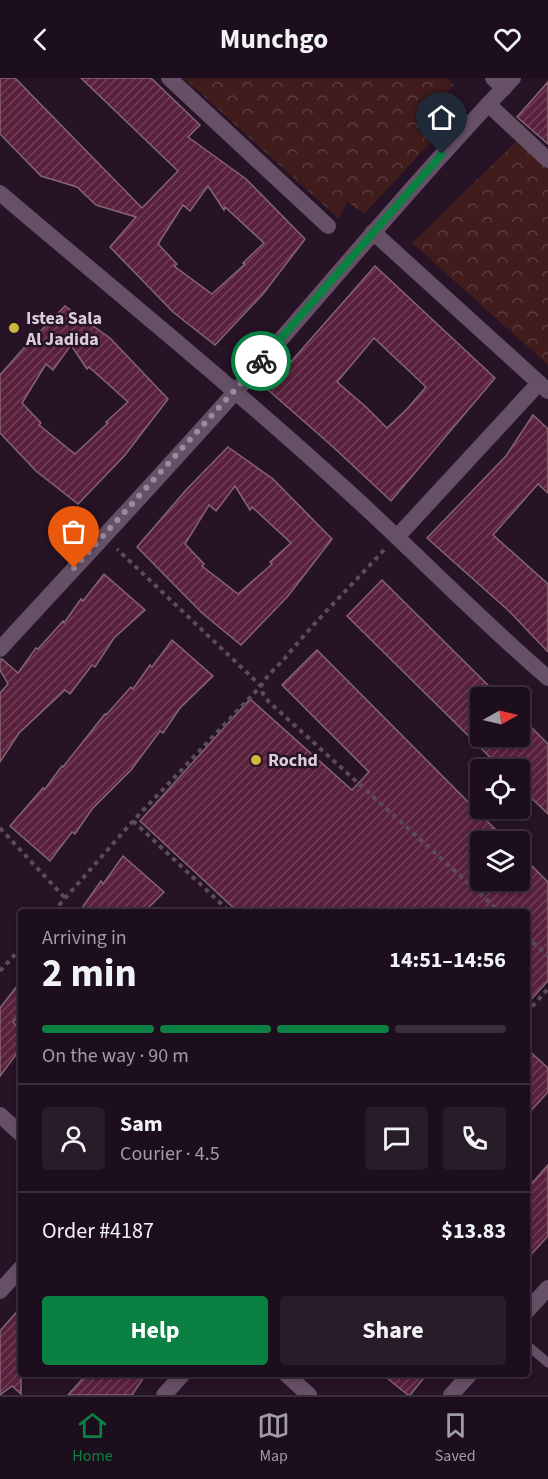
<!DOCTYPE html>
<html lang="en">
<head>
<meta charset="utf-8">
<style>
	body { margin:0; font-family:"Source Sans 3",sans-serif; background:#291c29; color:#f1f3f6; height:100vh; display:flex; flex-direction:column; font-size:22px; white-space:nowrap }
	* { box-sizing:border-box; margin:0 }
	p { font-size:20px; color:#a09ca3 }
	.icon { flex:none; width:33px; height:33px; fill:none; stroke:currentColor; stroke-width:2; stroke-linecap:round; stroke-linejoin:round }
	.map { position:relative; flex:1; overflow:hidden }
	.drawer { position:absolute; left:18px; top:831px; width:512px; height:468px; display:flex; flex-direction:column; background:#1c0e1c; border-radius:6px; box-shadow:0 3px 9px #0003,0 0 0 2px #3a2e3b }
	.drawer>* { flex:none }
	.needle { width:39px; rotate:82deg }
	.tools { position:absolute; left:470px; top:609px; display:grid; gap:12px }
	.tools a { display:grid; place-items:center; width:60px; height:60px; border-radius:6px; background:#1c0e1c; box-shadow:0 3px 9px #0003,0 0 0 2px #3a2e3b; font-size:30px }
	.pin { position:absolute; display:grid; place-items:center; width:51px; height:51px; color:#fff; margin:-62px -26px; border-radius:50% 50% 50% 0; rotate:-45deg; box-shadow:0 0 6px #0007 }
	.pin .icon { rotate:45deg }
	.courier { position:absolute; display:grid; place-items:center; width:60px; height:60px; margin:-30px; border:4px solid #0b8043; border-radius:50%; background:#fff; color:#222; box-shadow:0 2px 8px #0007 }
	.overview em { font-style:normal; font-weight:700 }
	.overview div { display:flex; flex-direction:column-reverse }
	.overview { display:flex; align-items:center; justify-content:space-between; height:102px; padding:0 24px }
	h1 { font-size:39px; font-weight:700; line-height:45px }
	.bar { display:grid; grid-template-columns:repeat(4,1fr); gap:9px 6px; align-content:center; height:72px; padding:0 24px }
	.bar i { height:8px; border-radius:4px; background:#3a2e3b }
	.bar .selected { background:#0b8043 }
	.bar p { grid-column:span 4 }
	.line { display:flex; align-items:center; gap:15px; padding:0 24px; border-top:2px solid #3a2e3b }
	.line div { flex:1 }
	.round { display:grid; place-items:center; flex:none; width:63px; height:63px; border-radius:6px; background:#291c29 }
	.cta { display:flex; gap:12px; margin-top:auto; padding:12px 24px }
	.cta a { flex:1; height:69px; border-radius:6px; background:#0b8043; color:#fff; font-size:24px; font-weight:700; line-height:69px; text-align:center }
	.cta a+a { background:#291c29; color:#f1f3f6 }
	header { display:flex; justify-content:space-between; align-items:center; height:78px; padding:0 24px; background:#1c0e1c; font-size:27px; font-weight:700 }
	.menu { display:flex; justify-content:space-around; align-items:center; height:84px; border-top:2px solid #3a2e3b; background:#1c0e1c; font-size:16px; color:#a09ca3 }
	.menu a { display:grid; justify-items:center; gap:3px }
	.menu .selected { color:#0b8043 }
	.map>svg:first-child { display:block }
	.park { fill:url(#park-crowns) }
	.building { fill:url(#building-hatch); stroke:#856572; stroke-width:1.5; fill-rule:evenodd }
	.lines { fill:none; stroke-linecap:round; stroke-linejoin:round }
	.path { stroke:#5c4b5c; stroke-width:4; stroke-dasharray:4.5 4.5; stroke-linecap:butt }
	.service { stroke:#665066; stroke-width:9 }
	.minor { stroke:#665066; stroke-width:16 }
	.tertiary { stroke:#665066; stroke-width:16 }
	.done { stroke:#9b8c9b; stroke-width:6; stroke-dasharray:0 10.8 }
	.route { stroke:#0b8043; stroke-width:8 }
	.poi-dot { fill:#cbba39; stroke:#261326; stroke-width:2 }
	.labels { text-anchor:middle; stroke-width:5; stroke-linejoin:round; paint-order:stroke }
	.poi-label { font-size:18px; font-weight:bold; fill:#dacdda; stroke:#261326; text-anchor:start }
</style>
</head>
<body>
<header><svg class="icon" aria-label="back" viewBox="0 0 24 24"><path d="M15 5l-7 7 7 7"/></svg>Munchgo<svg class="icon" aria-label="heart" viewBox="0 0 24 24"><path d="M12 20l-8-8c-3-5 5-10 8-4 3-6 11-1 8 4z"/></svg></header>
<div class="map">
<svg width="548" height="1317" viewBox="0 0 548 1317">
	<defs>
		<pattern id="park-crowns" width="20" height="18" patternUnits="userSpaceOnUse" patternTransform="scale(1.5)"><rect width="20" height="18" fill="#401c1d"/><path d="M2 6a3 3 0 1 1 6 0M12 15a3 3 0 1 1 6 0" fill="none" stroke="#5b3c3d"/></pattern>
		<pattern id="building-hatch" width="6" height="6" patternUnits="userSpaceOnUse" patternTransform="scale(1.5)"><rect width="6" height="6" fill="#5a213d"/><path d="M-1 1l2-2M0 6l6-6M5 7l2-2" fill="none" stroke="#714058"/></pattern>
	</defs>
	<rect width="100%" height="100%" fill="#261326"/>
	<!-- park -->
	<g class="park">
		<path d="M184 0H446L454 7 442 19 460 33 364 136 348 124 338 140Z"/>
		<path d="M527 53 548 73V287L412 165Z"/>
	</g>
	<!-- building -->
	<g class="building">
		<path d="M0 0H15L142 130 178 93 81 0H151L200 47 188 59 246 101 305 161 263 216 215 267 173 234 110 169 136 139 96 127 77 109 41 98 0 56ZM208 108 224 132 225 129 264 165 243 185 245 186 212 216 174 188 177 186 158 166 183 127 190 133Z"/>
		<path d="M548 4V66L517 39Z"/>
		<path d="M375 188 495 300 391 423 332 368 267 311ZM374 260 426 309 407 331 387 350 365 328 337 304Z"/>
		<path d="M65 228 110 260 168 321 125 377 78 426 36 393 0 355V297L23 271ZM71 267 87 291 89 289 128 324 106 344 108 345 75 376 39 347 41 345 22 325 46 286 53 292Z"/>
		<path d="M533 337 548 351V415L538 406 493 457 548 506V574L509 533 427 460 506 378Z"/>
		<path d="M228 369 273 401 332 461 288 518 241 567 202 535 137 469 186 412ZM235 408 250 432 252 429 291 465 270 484 272 486 238 516 202 488 204 486 185 466 209 427 216 433Z"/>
		<path d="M104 496 145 532 114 560 95 589 92 587 70 616 65 612 19 655 0 684V615L8 606 0 592V581H2L18 595 36 570 38 571 63 543 64 545 81 521 83 523Z"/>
		<path d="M382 502 501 620H480V658H519V637L548 666V736L519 708V692H503L347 538Z"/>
		<path d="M172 562 213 598 180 630 163 655 160 653 131 692 92 731 75 756 72 754 50 783 10 748 43 710 45 711 62 688 63 689 105 636 106 637 131 609 133 611 150 587 152 589Z"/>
		<path d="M317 572 508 764H480V802H519V775L548 804V903L526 927V834H238L140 743 250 621 352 712 369 694 282 607Z"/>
		<path d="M123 778 164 814 144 834H79L101 803 103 806Z"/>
		<path d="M21 903V936L13 944 21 952V970L0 998V930Z"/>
		<path d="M526 970 548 990V1014L526 1038Z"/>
		<path d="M548 1087V1158L526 1182V1112Z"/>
		<path d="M21 1229V1316L12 1308 0 1317V1253Z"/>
		<path d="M87 1296H146L132 1317H68Z"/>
		<path d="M382 1296H427L410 1317H408Z"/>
	</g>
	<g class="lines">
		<!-- path -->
		<g class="path">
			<path d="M384 472C351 508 316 542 285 580 277 589 267 597 261 608L263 616 269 624 500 834"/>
			<path d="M133 743 230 834"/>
			<path d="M0 750 65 820"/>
			<path d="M53 834 133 743 261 608 117 471"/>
			<path d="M526 858 548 878"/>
			<path d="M0 893 21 870"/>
			<path d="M526 935 548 911"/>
		</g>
		<!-- service -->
		<path class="service" d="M526 1266 548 1285"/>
		<!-- minor -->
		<g class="minor">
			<path d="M169 0 328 148"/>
			<path d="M493 0 504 10"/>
			<path d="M488 26 548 82"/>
			<path d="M0 115C114 212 231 307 342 408 412 471 477 539 548 600"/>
			<path d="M373 154 548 313"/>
			<path d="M397 459 539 305"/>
			<path d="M0 1037 21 1056"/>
			<path d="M0 1213 21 1190"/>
			<path d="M526 1234 548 1210"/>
			<path d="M286 1296 309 1317"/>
			<path d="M164 1317 183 1296"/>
			<path d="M451 1317 470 1296"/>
		</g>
		<!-- tertiary -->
		<path class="tertiary" d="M0 571C79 485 159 400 236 313 328 208 417 101 513 0"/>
	</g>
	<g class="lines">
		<!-- done -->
		<path class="done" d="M74 490 261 283"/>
		<!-- route -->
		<path class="route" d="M261 283 442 76"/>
	</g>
	<!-- markers -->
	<g class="poi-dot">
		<circle cx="14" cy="250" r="6"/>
		<circle cx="256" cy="682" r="6"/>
	</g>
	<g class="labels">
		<!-- poi labels -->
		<g class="poi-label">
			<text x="26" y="246">Istea Sala<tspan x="26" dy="21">Al Jadida</tspan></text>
			<text x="268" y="688">Rochd</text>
		</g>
	</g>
</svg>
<div class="tools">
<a><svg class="needle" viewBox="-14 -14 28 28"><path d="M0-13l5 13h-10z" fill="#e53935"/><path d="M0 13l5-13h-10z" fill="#a09ca3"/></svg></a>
<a><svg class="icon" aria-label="locate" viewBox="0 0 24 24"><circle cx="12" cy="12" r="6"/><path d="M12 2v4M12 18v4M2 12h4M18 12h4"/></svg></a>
<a><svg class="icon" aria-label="layers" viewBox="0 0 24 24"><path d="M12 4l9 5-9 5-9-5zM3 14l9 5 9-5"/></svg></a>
</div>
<div class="pin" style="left:74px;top:490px;background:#ea580c"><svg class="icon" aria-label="bag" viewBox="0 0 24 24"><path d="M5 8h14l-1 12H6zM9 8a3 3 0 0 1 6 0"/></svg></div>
<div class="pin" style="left:442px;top:76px;background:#1f2937"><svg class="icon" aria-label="home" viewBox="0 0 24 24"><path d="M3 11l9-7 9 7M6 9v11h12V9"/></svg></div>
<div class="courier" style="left:261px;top:283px"><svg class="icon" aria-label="bike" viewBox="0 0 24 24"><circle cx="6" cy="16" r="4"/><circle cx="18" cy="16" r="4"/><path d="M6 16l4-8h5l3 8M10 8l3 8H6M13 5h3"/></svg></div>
<section class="drawer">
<div class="overview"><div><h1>2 min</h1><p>Arriving in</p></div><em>14:51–14:56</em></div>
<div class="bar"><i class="selected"></i><i class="selected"></i><i class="selected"></i><i></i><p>On the way · 90 m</p></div>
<div class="line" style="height:108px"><a class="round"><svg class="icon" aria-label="person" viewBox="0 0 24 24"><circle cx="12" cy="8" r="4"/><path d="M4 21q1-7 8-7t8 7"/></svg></a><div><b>Sam</b><p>Courier · 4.5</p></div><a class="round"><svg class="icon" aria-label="chat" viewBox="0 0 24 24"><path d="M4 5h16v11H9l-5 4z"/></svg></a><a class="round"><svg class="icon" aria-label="phone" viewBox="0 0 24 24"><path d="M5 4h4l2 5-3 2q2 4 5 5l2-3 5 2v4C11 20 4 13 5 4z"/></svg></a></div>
<div class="line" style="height:78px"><div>Order #4187</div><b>$13.83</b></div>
<div class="cta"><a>Help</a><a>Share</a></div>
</section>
</div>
<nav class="menu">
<a class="selected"><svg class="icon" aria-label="home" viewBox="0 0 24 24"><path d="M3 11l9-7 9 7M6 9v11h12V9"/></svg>Home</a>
<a><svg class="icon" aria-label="map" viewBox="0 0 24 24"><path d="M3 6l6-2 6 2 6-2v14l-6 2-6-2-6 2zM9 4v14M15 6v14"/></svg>Map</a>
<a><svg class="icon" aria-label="saved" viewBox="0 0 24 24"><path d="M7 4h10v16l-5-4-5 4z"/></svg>Saved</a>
</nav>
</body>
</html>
